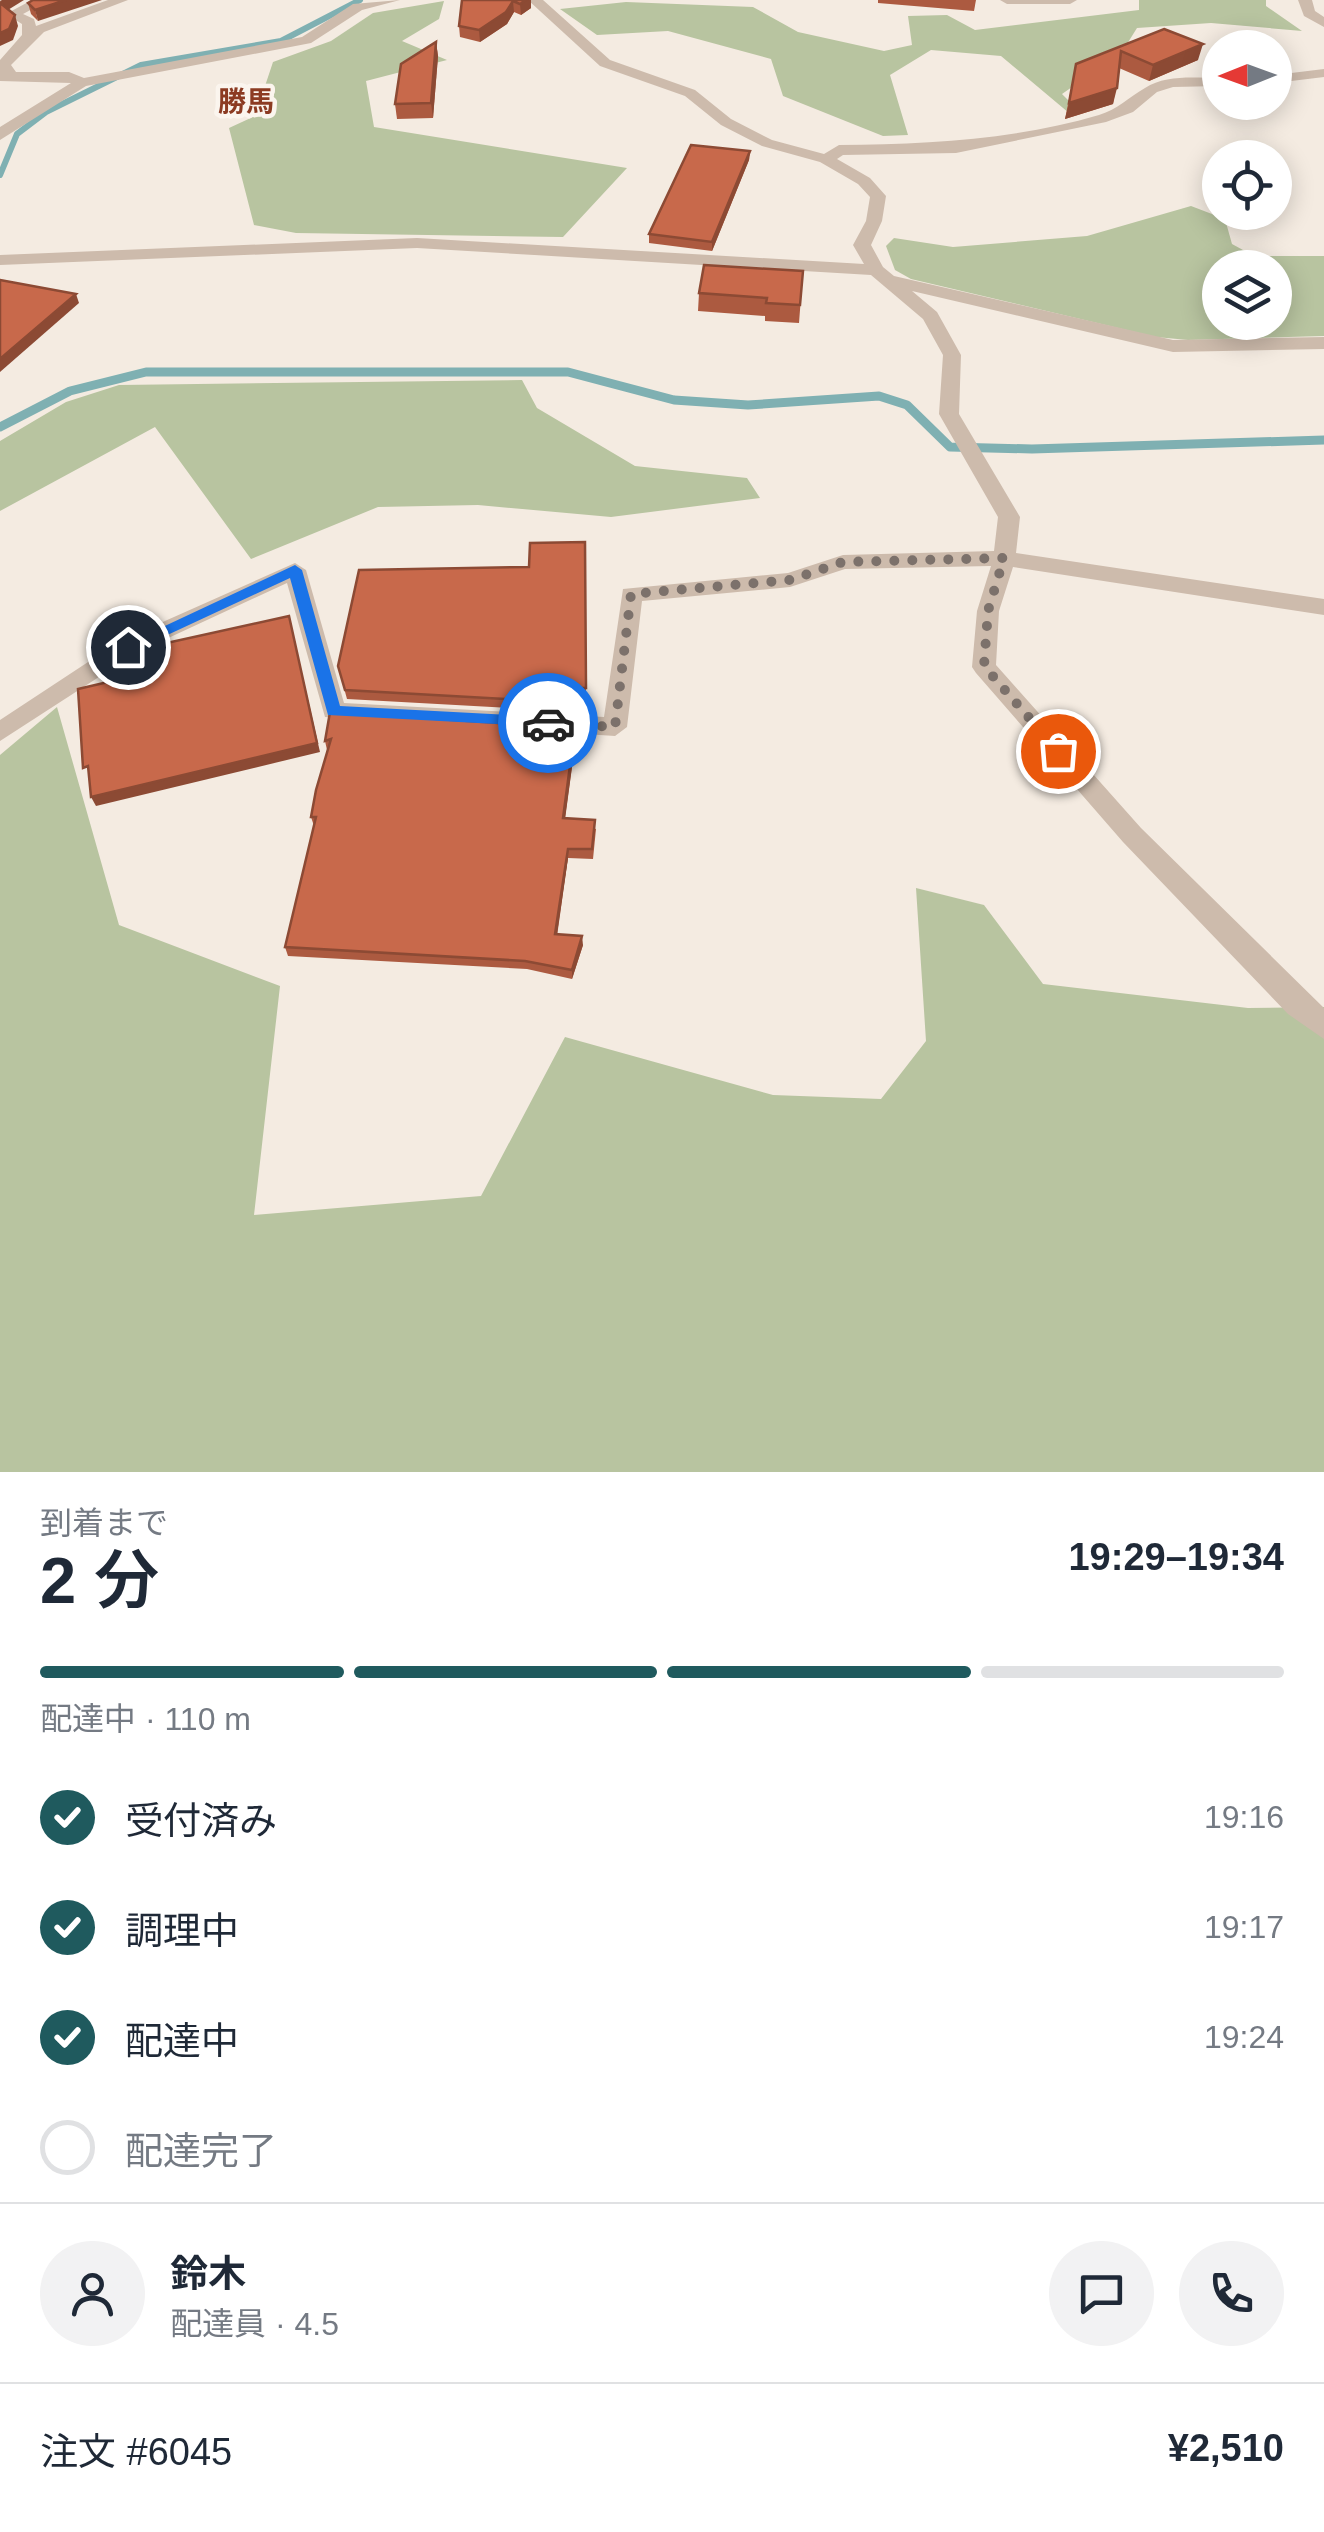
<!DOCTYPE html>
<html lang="ja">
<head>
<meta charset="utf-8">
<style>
	body { margin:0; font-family:Helvetica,"Noto Sans JP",sans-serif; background:#f2f2f3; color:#1f2937; height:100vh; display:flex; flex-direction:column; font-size:38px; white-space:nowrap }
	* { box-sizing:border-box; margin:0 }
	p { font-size:32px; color:#747a83 }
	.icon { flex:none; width:55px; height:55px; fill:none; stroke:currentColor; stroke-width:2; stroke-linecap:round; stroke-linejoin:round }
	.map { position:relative; height:1472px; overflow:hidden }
	.sheet { display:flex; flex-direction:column; background:#fff; flex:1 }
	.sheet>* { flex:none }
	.needle { width:65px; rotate:269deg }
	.tools { position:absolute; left:1202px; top:30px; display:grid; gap:20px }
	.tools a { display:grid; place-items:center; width:90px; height:90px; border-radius:50%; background:#fff; box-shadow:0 5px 25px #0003; font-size:50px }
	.pin { position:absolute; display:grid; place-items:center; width:85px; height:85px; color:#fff; margin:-42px; border:5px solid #fff; border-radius:50%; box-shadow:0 2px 10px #0007 }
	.courier { position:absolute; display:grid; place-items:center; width:100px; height:100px; margin:-50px; border:8px solid #1a73e8; border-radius:50%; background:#fff; color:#222; box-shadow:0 2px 12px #0007 }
	.headline em { font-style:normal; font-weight:600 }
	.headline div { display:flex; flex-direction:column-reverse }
	.headline { display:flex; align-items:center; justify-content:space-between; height:170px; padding:0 40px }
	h1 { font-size:65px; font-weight:600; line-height:75px }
	.bar { display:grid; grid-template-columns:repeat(4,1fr); gap:15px 10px; align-content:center; height:120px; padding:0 40px }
	.bar i { height:12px; border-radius:8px; background:#e0e1e3 }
	.bar .on { background:#1f5a5e }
	.bar p { grid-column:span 4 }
	.line { display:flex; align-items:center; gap:25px; padding:0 40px; border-top:2px solid #e0e1e3 }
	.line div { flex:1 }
	.round { display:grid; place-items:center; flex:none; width:105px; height:105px; border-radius:52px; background:#f2f2f3 }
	ol { padding:0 40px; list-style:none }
	li { display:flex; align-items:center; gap:30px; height:110px }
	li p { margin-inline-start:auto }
	li .icon { padding:10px; border-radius:50%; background:#1f5a5e; color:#fff; stroke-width:4 }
	li:last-child { color:#747a83 }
	li i { width:55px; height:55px; border:5px solid #e0e1e3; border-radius:50% }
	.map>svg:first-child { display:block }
	.green { fill:#b8c4a0; fill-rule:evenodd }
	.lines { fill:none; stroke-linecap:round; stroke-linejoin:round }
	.stream-far1 { stroke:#7fb0b2; stroke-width:6 }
	.stream { stroke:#7fb0b2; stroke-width:9 }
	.street { fill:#cdbbac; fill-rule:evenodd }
	.wall { fill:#ac5a40 }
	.shaded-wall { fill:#8c4a34 }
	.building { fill:#c8694b; stroke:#8c4a34; stroke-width:2.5 }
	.route { fill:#1a73e8 }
	.done { stroke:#7c716b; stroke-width:10; stroke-dasharray:0 18 }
	.labels { text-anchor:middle; stroke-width:9; stroke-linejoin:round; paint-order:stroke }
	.far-quarter-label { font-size:28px; font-weight:bold; fill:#8c3b22; stroke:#fbf5ee }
</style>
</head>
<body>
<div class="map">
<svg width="1324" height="1472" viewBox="0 0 1324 1472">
	<rect width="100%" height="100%" fill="#f4ebe1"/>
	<!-- green -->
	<g class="green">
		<path d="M1139 0H1266V6L1302 31 1211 23 1137 28 1122 52 1062 94 1071 103 1069 113 1001 56 931 50 890 75 908 135 883 136 783 96 771 59 668 31 597 35 560 9 626 2 753 7 798 32 884 51 912 45 908 16 947 15 975 30 1139 10Z"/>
		<path d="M444 1 439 19 402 41 447 60 366 81 374 127 627 168 563 237 296 233 254 225 229 128 255 116 273 62 331 41 373 13Z"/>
		<path d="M1191 206 1225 219 1232 244 1254 256H1324V336L1188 340 1156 337 911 279 895 270 886 246 894 238 953 247 1087 236ZM1220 268H1275V322H1220Z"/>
		<path d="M522 380 537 408 635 466 747 478 760 498 611 517 478 505 378 507 251 559 155 427 0 511V441L66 402 119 385Z"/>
		<path d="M57 707 119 925 280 986 254 1215 481 1196 565 1037 773 1095 881 1099 926 1041 916 888 984 905 1043 984 1248 1008 1324 1007V1472H0V755Z"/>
	</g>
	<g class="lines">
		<!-- stream-far1 -->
		<path class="stream-far1" d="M0 175 17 134 46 112 141 65 281 41 360 0"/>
		<!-- stream -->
		<path class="stream" d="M0 427 70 391 146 372H568L674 400 748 405 879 396 907 405 950 447 1032 449 1324 440"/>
		<!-- street -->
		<g class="street">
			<path d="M32 0H49L23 14 34 19 36 26 108 0H128L44 32 11 65 16 72H69L84 78 302 37 353 4 400 0 362 10 311 43 86 86 0 140V127L71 83 0 81V60L22 35V24L6 14Z"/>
			<path d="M528 0H543L610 60 695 90 731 119 772 140 824 154 839 145C927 144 1014 140 1099 115 1118 109 1128 98 1145 88 1166 74 1196 78 1220 78V86L1173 87 1157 92 1133 112 1106 122 956 153 843 155 837 159 870 178 886 196 882 221 871 245 883 267 894 276 1173 340 1324 337V349L1173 352 912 291 937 312 961 355 959 414 1020 517 1016 553 1324 599V615L1013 567 999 611 996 665 1141 828 1324 1008V1039L1288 1014 1123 842 976 673 972 667 977 611 991 566 845 569 790 587 642 601 627 727 615 736 325 717 287 583 136 653 0 741V720L120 641 295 563 306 570 344 703 604 717 623 589 788 573 843 555 994 551 998 517 939 414 943 355 923 319 871 275 417 248 0 265V255L417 238 864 264 853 245 866 221 870 197 858 184 820 162 762 146 721 125 685 96 600 66Z"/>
			<path d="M1000 0H1077L1070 4H1007Z"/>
			<path d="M1298 0H1312L1315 11 1324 17V27L1304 16Z"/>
			<path d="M1324 69V77L1275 83V75Z"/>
		</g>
	</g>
	<!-- wall -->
	<g class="wall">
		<path d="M33 0 38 21 31 14 28 3Z"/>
		<path d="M462 0H531V8L521 15 514 12 507 24 480 42 460 37 459 26Z"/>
		<path d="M878 0H976L974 11 878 3Z"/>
		<path d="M1164 29 1198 60 1149 81 1119 68 1113 104 1065 119 1076 64Z"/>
		<path d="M436 42 438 56 433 118 397 119 395 104Z"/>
		<path d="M750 151 749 160 712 251 649 243V234Z"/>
		<path d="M803 271 799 323 765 321V316L698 311 699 293Z"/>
		<path d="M585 542 586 698H582L580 712 347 699 338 666 529 567Z"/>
		<path d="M575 728 576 737 565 818 596 829 593 859 568 858 557 934 583 945 572 979 527 969 288 956 285 947 314 826 311 817 327 750 325 741Z"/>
	</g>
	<!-- shaded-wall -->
	<g class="shaded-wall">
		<path d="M2 0H24L3 13 0 1Z"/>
		<path d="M66 0H102L38 21 35 10Z"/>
		<path d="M526 0H531V8L521 15 520 4Z"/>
		<path d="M513 1 514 12 507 24 480 42 479 30Z"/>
		<path d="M15 15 18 26 13 40 0 46V33Z"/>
		<path d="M436 42 438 56 433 118 431 103Z"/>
		<path d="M1203 44 1198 60 1149 81 1153 65Z"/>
		<path d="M1117 88 1113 104 1065 119 1069 103Z"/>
		<path d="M750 151 749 160 712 251V242Z"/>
		<path d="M76 294 79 303 0 372V359Z"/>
		<path d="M289 616 320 752 96 806 91 797Z"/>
		<path d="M575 728 576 737 564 827 563 818Z"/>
		<path d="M568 849V858L556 943 555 934Z"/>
		<path d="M582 936 583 945 572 979V970Z"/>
	</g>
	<!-- building -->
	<g class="building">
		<path d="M33 0H66L35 10 28 3Z"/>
		<path d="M462 0H526L520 4 513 1 506 12 479 30 459 26Z"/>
		<path d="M0 3 15 15 9 29 0 33Z"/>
		<path d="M1164 29 1203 44 1153 65 1121 51 1117 88 1069 103 1076 64Z"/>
		<path d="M436 42 431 103 395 104 401 64Z"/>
		<path d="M691 145 750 151 712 242 649 234Z"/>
		<path d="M704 265 803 271 800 305 766 303 767 298 699 293Z"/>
		<path d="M0 280 76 294 0 359Z"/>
		<path d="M585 542 586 688H581L579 703 345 690 338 666 359 570 529 567 530 543Z"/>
		<path d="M289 616 317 743 91 797 88 766 83 768 78 689 138 675 135 650Z"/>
		<path d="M330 712 575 728 563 818 595 820 592 849H568L555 934 582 936 572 970 525 961 285 947 316 817H311L316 790 331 739 325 741Z"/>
	</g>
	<!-- route -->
	<path class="route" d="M295 565 302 570 340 706 548 717 556 723 554 727 328 715 290 578 133 651 120 647Z"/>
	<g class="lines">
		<!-- done -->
		<path class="done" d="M548 723 615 727 631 594 790 580 843 562 1004 558 988 611 984 666 1058 751"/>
	</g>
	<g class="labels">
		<!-- far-quarter labels -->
		<g class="far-quarter-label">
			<text x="246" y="111">勝馬</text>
		</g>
	</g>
</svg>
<div class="tools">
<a><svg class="needle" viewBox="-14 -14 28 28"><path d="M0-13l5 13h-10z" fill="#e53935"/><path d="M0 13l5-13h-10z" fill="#747a83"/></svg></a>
<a><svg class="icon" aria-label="locate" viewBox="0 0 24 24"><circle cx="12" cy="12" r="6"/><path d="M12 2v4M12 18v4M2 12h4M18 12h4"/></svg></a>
<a><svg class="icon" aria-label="layers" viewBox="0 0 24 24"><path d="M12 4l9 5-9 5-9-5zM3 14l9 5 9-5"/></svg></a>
</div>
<div class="pin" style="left:1058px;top:751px;background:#ea580c"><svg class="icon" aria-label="bag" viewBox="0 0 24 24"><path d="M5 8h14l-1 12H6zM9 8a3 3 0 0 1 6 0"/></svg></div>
<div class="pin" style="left:128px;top:647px;background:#1f2937"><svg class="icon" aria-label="home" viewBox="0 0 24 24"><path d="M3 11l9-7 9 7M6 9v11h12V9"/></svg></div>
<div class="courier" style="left:548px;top:723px"><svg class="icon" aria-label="car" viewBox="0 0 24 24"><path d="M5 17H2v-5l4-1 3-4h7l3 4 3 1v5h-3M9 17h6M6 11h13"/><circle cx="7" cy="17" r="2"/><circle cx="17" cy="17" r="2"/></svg></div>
</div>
<section class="sheet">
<div class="headline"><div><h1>2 分</h1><p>到着まで</p></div><em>19:29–19:34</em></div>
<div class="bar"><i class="on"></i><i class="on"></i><i class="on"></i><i></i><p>配達中 · 110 m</p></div>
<ol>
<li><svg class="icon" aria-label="check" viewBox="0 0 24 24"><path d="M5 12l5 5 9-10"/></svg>受付済み<p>19:16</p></li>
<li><svg class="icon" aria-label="check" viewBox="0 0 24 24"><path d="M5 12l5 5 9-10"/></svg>調理中<p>19:17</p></li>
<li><svg class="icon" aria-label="check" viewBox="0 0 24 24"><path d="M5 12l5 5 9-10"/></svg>配達中<p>19:24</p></li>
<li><i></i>配達完了</li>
</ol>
<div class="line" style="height:180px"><a class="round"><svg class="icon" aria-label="person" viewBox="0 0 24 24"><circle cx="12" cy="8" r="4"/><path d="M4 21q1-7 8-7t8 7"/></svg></a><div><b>鈴木</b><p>配達員 · 4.5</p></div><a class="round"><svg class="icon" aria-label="chat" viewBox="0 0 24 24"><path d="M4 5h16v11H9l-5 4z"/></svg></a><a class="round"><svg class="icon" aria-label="phone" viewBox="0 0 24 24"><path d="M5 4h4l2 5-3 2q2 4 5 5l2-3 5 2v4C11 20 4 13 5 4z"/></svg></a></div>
<div class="line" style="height:130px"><div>注文 #6045</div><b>¥2,510</b></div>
</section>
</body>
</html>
